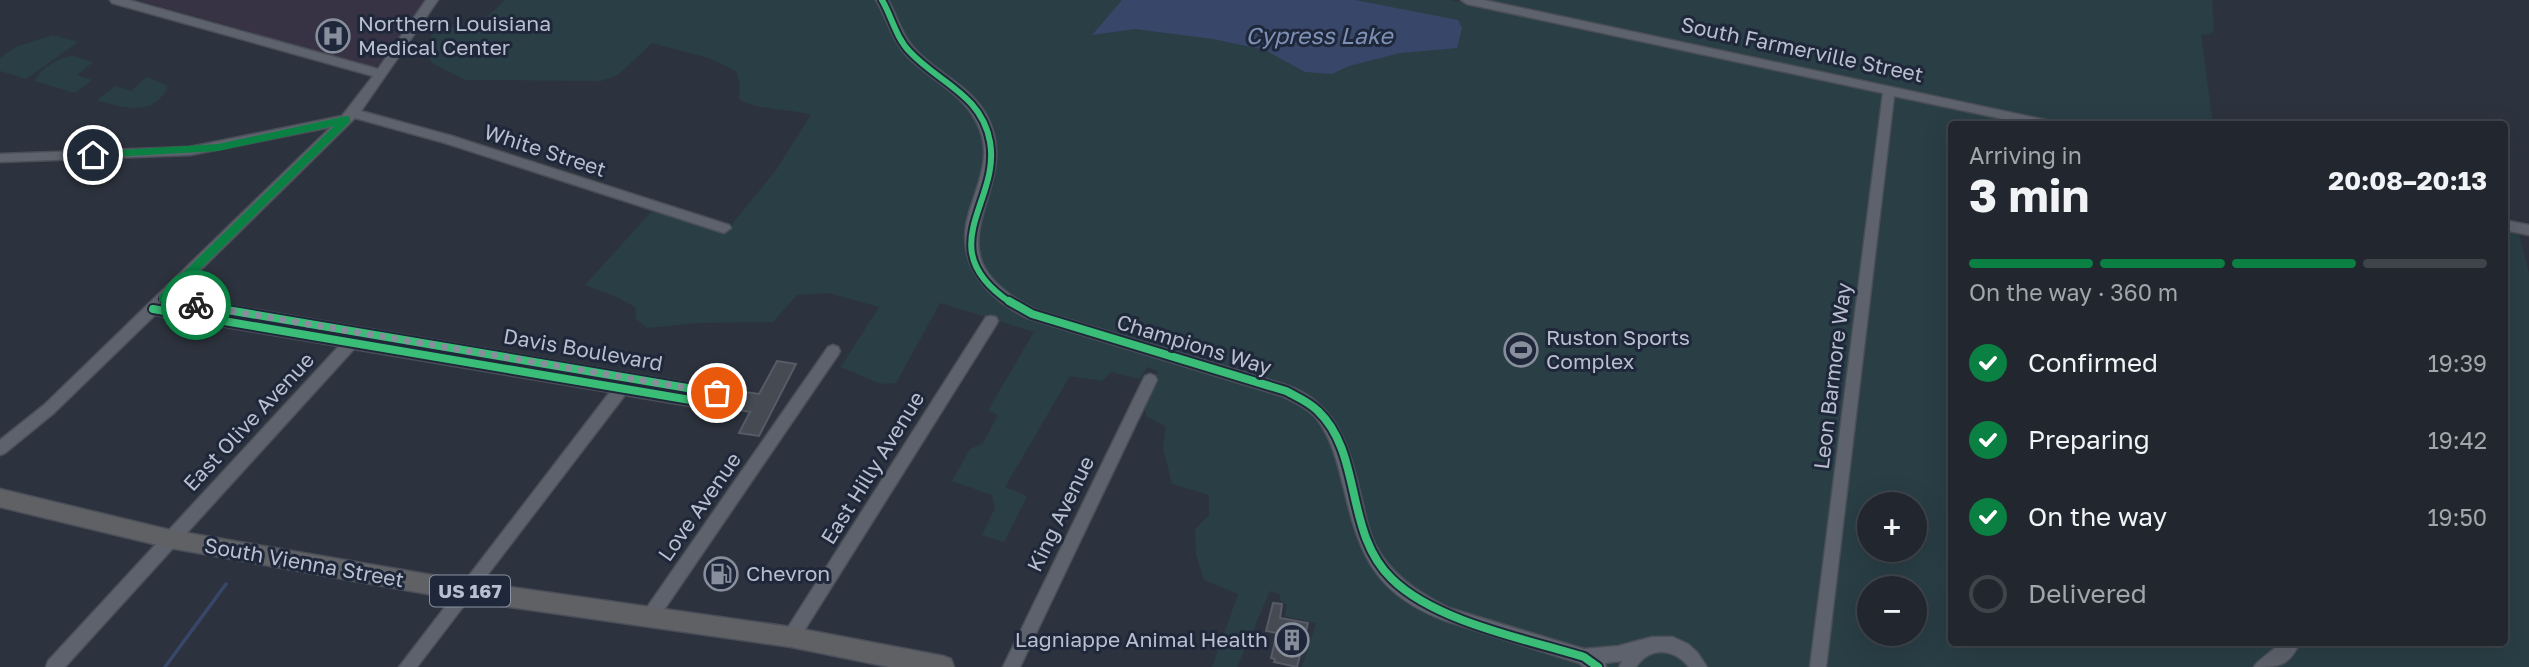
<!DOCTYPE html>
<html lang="en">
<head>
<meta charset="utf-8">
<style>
	body { margin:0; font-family:"Golos Text",sans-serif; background:#2e323a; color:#f1f3f6; height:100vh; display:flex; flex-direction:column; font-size:26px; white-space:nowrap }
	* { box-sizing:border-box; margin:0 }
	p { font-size:23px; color:#a2a5aa }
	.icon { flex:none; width:38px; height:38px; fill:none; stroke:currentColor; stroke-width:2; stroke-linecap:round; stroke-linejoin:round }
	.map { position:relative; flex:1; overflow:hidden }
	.panel { position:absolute; left:1948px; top:121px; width:560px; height:525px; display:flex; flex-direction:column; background:#22262e; border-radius:7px; box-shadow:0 7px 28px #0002,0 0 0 2px #3f434a }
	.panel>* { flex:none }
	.buttons { position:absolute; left:1857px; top:492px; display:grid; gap:14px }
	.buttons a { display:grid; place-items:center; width:70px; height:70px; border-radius:50%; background:#22262e; box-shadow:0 7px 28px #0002,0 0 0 2px #3f434a; font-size:35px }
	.pin { position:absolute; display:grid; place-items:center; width:60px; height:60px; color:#fff; margin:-30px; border:4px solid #fff; border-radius:50%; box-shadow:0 2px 7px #0007 }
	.courier { position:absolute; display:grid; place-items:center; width:70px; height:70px; margin:-35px; border:5px solid #0b8043; border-radius:50%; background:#fff; color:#222; box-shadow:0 2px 9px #0007 }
	.head em { font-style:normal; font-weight:700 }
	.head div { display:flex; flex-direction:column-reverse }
	.head { display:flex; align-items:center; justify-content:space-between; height:119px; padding:0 21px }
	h1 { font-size:46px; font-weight:700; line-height:52px }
	.bar { display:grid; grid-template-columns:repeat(4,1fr); gap:10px 7px; align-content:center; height:84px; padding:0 21px }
	.bar i { height:9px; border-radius:5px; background:#3f434a }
	.bar .active { background:#0b8043 }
	.bar p { grid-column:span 4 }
	ol { padding:0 21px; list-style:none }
	li { display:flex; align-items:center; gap:21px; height:77px }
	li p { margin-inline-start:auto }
	li .icon { padding:7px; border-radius:50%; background:#0b8043; color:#fff; stroke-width:4 }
	li:last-child { color:#a2a5aa }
	li i { width:38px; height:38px; border:4px solid #3f434a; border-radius:50% }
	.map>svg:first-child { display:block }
	.medical { fill:#373344 }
	.green { fill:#293e45; fill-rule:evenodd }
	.water { fill:#384769 }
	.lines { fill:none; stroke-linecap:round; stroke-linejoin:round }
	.stream { stroke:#384769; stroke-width:3.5 }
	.building { fill:#454a53; stroke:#565b65; stroke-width:2 }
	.minor-casing { stroke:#4a4e57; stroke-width:3 }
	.highway-casing { stroke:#4a4f59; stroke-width:3 }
	.minor { fill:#5e626c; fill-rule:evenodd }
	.highway { fill:#5f6165; fill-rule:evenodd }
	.cycleway-far1-casing { stroke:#1f283a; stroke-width:10 }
	.cycleway-casing { stroke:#1f283a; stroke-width:12 }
	.cycleway-far1 { stroke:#3abd76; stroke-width:6 }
	.cycleway { stroke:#3abd76; stroke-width:8 }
	.route { fill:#0b8043 }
	.done { stroke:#888e9c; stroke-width:7; stroke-dasharray:0 12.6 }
	.labels { text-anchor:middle; stroke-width:6; stroke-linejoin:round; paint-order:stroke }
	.shield { fill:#1f283a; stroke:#8b92a2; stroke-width:2 }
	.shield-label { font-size:19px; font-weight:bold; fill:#b9bfce }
	.poi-label { font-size:21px; fill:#b9bfce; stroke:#1f283a; text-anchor:start }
	.street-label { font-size:21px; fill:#b9bfce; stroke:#1f283a }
	.water-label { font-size:23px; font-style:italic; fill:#7e90b6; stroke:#1f283a }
</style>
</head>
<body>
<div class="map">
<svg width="2529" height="667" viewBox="0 0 2529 667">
	<rect width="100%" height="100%" fill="#2d333e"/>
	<!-- medical -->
	<path class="medical" d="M138 0H427L383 63 372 67Z"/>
	<!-- green -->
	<g class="green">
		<path d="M504 0H1451L2029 124H1951V642H2504V228L2518 231 2529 273V667H1302L1316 623 1285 616 1287 605 1280 600V595L1270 591 1237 667H1212L1238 594 1204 580 1196 554 1195 529 1209 515V495L1172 484 1163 448 1166 426 1146 416 1143 404 1158 371 1147 367 1140 379 1111 372 1102 381 1070 376 1005 487 1027 496 1004 542 982 535 995 508 992 495 952 481 970 449 983 443 998 415 988 410 1034 332 940 303 896 383 881 384 841 367 879 307 829 293 797 295 773 322 698 323 647 328 636 319 635 307 617 297 585 285 652 211 725 233 776 170 811 115C791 109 754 110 739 99L740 84 736 71 708 58 652 43 618 75 601 81 465 80 432 63 426 51 433 31C466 24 481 29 504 0ZM1869 504H1914V550H1869ZM1869 588H1914V634H1869Z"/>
		<path d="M1487 0H2212L2214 31 2208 35 2201 34 2213 124H2063Z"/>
		<path d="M53 35 78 42 26 79 0 71V58L16 47Z"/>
		<path d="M72 56 93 62 77 75 92 80 75 93 35 81C41 68 58 58 72 56Z"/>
		<path d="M147 77 168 86C154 118 123 108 97 100L115 86 131 91Z"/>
	</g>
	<!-- water -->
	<path class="water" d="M1122 0H1355L1458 20 1462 28 1457 48 1400 53 1349 66 1332 74 1305 72 1265 50 1213 39 1135 29 1092 35Z"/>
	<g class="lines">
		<!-- stream -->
		<path class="stream" d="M165 667 226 584"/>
	</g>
	<!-- building -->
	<g class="building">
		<path d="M777 361 796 364 759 436 739 433 750 412 722 407 732 390 759 394Z"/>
		<path d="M1273 603 1282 604 1280 618 1308 623 1297 667 1274 662 1275 659 1271 658 1277 633 1266 631Z"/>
	</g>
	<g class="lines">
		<defs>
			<g id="minor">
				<path d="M110 0H129L378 69 426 0H438L361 111 452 136 729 225 731 228 724 233 445 143 355 118 174 296 722 389 724 393C721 400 715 406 708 409L625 395 417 667H399L610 392 354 349 65 667H46L48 661 339 346 155 315 54 413 5 453 0 455V440L44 405 331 127 190 155 0 162V154L190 147 342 116 373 76 112 3ZM164 305H165L348 336ZM362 338 579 375 362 339Z"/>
				<path d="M876 0H888C897 15 901 34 913 47 935 73 970 84 987 116 1027 193 916 250 1036 310L1286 385C1341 404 1351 455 1363 505 1366 519 1369 534 1376 546 1391 575 1420 594 1449 608L1584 649 1618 646 1652 637H1673L1688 644 1697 652 1707 667H1689C1674 648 1650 646 1636 667H1619L1622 661 1605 663 1606 667H1584L1579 663 1446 621C1376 595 1360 557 1344 489 1338 465 1332 439 1317 419 1308 408 1294 402 1282 396L1027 318C985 297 954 262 969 213 977 185 991 159 980 130 967 94 932 82 907 56 892 40 887 18 876 0Z"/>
				<path d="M1461 0H1484L2046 120 2052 124H2027L1894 96 1826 667H1810L1883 93 1467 4Z"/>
				<path d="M2504 220 2529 225V235L2504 230Z"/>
				<path d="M991 316 996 317 998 321 996 325 797 642 791 645 785 642 783 637 785 632 986 317Z"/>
				<path d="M833 345 838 347 840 351 838 355 655 623 649 625 643 623 641 618 643 613 828 347Z"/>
				<path d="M1150 374 1155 376 1157 380 1020 667H1003L1143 380 1145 376Z"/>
				<path d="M2281 642H2300C2289 667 2278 667 2254 667 2257 660 2274 651 2281 642Z"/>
			</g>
			<path id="highway" d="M0 489 170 530 467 581 791 627 943 656 951 659 954 667H889L791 647 467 601 170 548 0 507Z"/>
		</defs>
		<!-- minor casing -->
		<use href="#minor" class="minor-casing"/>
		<!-- highway casing -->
		<use href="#highway" class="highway-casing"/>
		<!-- minor -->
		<use href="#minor" class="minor"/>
		<!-- highway -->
		<use href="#highway" class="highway"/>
		<defs>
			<g id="cycleway-far1">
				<path d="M882 0C892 17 896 38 910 52 939 83 982 95 990 142 1001 203 929 248 1011 303"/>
				<path d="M163 299 185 303"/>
			</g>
			<g id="cycleway">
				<path d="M1009 301 1032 314 1286 391C1297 397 1309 402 1318 411 1363 454 1344 533 1392 579 1436 622 1526 639 1584 657L1598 667"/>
				<path d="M153 309 708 403 717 393 174 301"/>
			</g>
		</defs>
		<!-- cycleway-far1 casing -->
		<use href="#cycleway-far1" class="cycleway-far1-casing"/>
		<!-- cycleway casing -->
		<use href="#cycleway" class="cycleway-casing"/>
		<!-- cycleway-far1 -->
		<use href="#cycleway-far1" class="cycleway-far1"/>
		<!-- cycleway -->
		<use href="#cycleway" class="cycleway"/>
	</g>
	<!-- route -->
	<path class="route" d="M346 116 350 117V122L173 296 200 302V308L159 302V296L334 126 218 151 93 158 88 155 90 152 218 144Z"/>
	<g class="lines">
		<!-- done -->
		<path class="done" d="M196 305 717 393"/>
	</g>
	<!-- icons -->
	<defs>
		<symbol id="hospital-ring" viewBox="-11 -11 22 22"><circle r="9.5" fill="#1f283a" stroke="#888e9c" stroke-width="1.5"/><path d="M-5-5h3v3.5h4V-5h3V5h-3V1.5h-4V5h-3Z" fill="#888e9c"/></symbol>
		<symbol id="stadium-ring" viewBox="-11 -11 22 22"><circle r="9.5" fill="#1f283a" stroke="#888e9c" stroke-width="1.5"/><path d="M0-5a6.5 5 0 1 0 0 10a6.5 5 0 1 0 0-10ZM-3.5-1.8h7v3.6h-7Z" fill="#888e9c"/></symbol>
		<symbol id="fuel-ring" viewBox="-11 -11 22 22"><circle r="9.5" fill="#1f283a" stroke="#888e9c" stroke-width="1.5"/><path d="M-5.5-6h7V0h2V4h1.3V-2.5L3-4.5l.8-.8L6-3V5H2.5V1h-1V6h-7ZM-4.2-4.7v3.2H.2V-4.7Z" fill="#888e9c"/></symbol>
		<symbol id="building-ring" viewBox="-11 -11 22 22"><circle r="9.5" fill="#1f283a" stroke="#888e9c" stroke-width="1.5"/><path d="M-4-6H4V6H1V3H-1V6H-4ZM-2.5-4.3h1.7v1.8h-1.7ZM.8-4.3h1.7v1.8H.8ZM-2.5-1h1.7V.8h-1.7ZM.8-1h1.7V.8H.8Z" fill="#888e9c"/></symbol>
	</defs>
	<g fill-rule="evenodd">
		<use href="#hospital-ring" x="314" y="17" width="38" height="38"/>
		<use href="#stadium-ring" x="1502" y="331" width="38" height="38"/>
		<use href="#fuel-ring" x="702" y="555" width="38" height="38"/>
		<use href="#building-ring" x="1273" y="621" width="38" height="38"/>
	</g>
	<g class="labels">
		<!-- shield labels -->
		<rect class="shield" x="430" y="575.5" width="80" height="31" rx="5"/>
		<g class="shield-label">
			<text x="470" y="598">US 167</text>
		</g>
		<!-- poi labels -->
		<g class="poi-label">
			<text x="358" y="31">Northern Louisiana<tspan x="358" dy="24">Medical Center</tspan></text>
			<text x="1546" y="345">Ruston Sports<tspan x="1546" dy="24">Complex</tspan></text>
			<text x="746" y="581">Chevron</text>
			<text x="1268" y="647" text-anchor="end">Lagniappe Animal Health</text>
		</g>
		<!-- street labels -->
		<g class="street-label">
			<text transform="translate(1802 50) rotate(12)" y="7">South Farmerville Street</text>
			<text transform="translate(545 151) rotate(18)" y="7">White Street</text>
			<text transform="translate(1194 345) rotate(17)" y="7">Champions Way</text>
			<text transform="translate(583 350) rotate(10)" y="7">Davis Boulevard</text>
			<text transform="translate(1833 376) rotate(-83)" y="7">Leon Barmore Way</text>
			<text transform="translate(249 422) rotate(-47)" y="7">East Olive Avenue</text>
			<text transform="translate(873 468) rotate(-58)" y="7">East Hilly Avenue</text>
			<text transform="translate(700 507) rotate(-55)" y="7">Love Avenue</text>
			<text transform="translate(1061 514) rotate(-64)" y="7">King Avenue</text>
			<text transform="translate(304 563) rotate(10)" y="7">South Vienna Street</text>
		</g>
		<!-- water labels -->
		<g class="water-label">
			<text x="1319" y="44">Cypress Lake</text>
		</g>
	</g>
</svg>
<div class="buttons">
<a>+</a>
<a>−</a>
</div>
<div class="pin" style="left:717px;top:393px;background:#ea580c"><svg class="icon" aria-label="bag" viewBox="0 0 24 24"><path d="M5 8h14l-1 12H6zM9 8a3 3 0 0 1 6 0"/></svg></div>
<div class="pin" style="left:93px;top:155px;background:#1f2937"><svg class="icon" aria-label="home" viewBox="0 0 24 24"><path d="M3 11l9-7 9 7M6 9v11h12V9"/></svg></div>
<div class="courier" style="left:196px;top:305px"><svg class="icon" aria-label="bike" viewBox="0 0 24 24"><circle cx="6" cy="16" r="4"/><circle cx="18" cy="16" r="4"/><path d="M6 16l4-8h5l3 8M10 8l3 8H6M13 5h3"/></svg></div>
<section class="panel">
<div class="head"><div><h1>3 min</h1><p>Arriving in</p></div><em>20:08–20:13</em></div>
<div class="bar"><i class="active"></i><i class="active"></i><i class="active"></i><i></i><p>On the way · 360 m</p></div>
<ol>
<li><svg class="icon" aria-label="check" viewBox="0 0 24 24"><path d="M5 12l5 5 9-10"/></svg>Confirmed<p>19:39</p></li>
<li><svg class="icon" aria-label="check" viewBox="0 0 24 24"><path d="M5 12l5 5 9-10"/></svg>Preparing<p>19:42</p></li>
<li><svg class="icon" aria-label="check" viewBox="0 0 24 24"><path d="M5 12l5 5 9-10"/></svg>On the way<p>19:50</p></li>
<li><i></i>Delivered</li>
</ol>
</section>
</div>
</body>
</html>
